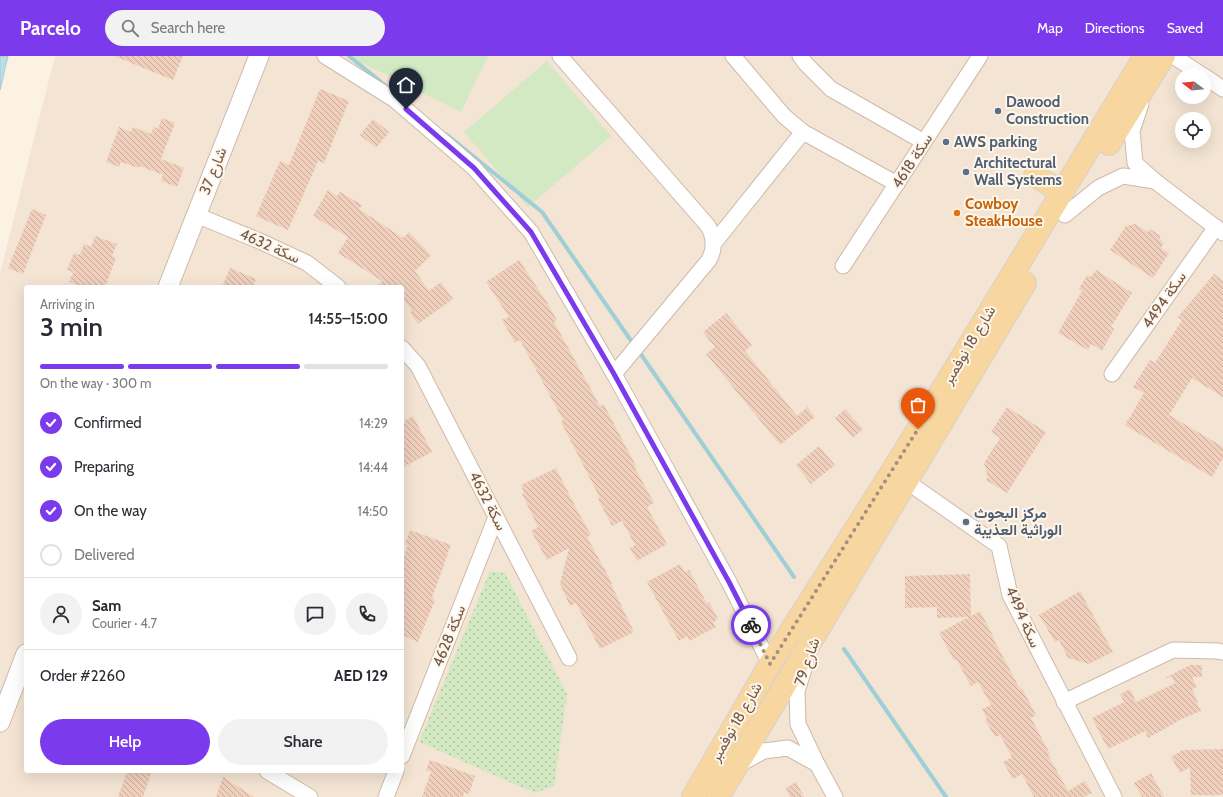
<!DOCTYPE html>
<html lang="en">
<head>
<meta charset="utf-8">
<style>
	body { margin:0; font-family:Cabin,Vazirmatn,sans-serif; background:#f2f2f3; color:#2b2b33; height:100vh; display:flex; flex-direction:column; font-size:15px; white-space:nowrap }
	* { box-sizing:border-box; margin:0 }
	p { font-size:13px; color:#7c7c81 }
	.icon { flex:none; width:22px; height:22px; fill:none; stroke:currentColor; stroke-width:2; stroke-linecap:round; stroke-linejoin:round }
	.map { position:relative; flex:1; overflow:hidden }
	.side { position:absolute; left:24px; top:229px; width:380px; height:488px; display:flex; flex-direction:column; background:#fff; border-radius:4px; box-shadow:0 4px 16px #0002 }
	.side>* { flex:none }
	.needle { width:26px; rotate:286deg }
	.tools { position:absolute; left:1175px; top:12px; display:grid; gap:8px }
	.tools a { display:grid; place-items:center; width:36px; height:36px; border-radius:50%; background:#fff; box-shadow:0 4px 16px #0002; font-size:20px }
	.pin { position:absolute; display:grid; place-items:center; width:34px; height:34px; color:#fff; margin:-41px -17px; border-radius:50% 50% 50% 0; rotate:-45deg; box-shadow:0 0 4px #0007 }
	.pin .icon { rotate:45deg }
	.courier { position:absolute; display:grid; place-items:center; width:40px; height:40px; margin:-20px; border:3px solid #7c3aed; border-radius:50%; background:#fff; color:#222; box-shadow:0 1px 5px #0007 }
	.headline em { font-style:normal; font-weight:600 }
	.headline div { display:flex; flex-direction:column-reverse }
	.headline { display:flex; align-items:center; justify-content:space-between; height:68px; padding:0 16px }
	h1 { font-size:26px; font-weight:600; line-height:30px }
	.bar { display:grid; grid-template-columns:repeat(4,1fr); gap:6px 4px; align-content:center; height:48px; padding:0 16px }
	.bar i { height:5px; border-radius:3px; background:#e1e1e2 }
	.bar .active { background:#7c3aed }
	.bar p { grid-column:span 4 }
	.line { display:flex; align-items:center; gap:10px; padding:0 16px; border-top:1px solid #e1e1e2 }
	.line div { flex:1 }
	.round { display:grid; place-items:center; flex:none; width:42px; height:42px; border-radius:21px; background:#f2f2f3 }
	ol { padding:0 16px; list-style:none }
	li { display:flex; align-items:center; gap:12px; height:44px }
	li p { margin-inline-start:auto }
	li .icon { padding:4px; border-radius:50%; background:#7c3aed; color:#fff; stroke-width:4 }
	li:last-child { color:#7c7c81 }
	li i { width:22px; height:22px; border:2px solid #e1e1e2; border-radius:50% }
	.primary-button { display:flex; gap:8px; margin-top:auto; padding:8px 16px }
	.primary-button a { flex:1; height:46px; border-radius:24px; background:#7c3aed; color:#fff; font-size:16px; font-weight:600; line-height:46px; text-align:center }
	.primary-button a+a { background:#f2f2f3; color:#2b2b33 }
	header { display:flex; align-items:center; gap:24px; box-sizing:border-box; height:56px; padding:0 20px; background:#7c3aed; color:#fff }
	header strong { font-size:19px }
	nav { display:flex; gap:22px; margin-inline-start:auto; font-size:14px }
	.search { width:280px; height:36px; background:#f2f2f3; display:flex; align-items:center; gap:10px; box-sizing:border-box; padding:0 14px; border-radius:22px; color:#7c7c81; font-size:15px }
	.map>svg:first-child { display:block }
	.residential { fill:#f3e4d3; fill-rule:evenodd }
	.grass { fill:url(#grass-dots) }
	.pitch { fill:#d3e9c3 }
	.water { fill:#b9dfe5; stroke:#a0ced6 }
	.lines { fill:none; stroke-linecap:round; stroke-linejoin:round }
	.stream { stroke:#a0ced6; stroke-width:4 }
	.building { fill:url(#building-back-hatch) }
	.minor-casing { stroke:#cdbaab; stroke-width:17 }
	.tertiary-casing { stroke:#cdbaab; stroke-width:21 }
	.primary-casing { stroke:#d8d1cc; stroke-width:24 }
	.minor { stroke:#fff; stroke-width:15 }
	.tertiary { stroke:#fff; stroke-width:19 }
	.primary { stroke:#f8d69f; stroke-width:22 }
	.done { stroke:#a38f80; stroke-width:4; stroke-dasharray:0 7.2 }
	.route { stroke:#7c3aed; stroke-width:5 }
	.service-dot { fill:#5c6f8a; stroke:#fff6ea; stroke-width:1.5 }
	.food-dot { fill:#e8710a; stroke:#fff6ea; stroke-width:1.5 }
	.labels { text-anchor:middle; stroke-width:4; stroke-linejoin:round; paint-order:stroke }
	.service-label { font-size:15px; font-weight:bold; fill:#4e5e75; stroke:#fff6ea; text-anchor:start }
	.street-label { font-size:15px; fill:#73594a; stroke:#fff6ea }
	.food-label { font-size:15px; font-weight:bold; fill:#c56008; stroke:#fff6ea; text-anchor:start }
</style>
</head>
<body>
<header>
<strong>Parcelo</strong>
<div class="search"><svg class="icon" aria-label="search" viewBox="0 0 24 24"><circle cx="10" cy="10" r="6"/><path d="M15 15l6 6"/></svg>Search here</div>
<nav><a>Map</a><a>Directions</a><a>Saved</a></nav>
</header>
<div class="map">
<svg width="1223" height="741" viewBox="0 0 1223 741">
	<defs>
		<pattern id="grass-dots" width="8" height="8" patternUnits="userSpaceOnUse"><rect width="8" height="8" fill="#d3e9c3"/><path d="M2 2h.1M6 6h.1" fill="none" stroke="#b0c0a0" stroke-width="1.8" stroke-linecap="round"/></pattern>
		<pattern id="building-back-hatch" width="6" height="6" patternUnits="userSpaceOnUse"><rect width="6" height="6" fill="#f0d0bd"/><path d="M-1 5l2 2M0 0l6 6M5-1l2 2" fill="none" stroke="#c7ac9c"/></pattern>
	</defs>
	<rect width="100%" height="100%" fill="#fcf2e4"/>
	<!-- residential -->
	<path class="residential" d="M55 0H1223V741H0V217ZM1182 19H1204V41H1182ZM1182 63H1204V85H1182ZM26 231H402V715H26Z"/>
	<!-- grass -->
	<path class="grass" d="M490 515 505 517 567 638 554 730 535 737 419 686Z"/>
	<!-- pitch -->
	<g class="pitch">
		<path d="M348 0H488L461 56Z"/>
		<path d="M547 5 611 80 528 151 464 76Z"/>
	</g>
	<!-- water -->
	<path class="water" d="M0 0H8L0 34Z"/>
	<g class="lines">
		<!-- stream -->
		<g class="stream">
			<path d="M349 0 386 30"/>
			<path d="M446 78 542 156 634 289"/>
			<path d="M638 294 794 521"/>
			<path d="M844 593 946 741"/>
		</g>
	</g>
	<!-- building -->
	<g class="building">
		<path d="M114 0H183L173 24Z"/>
		<path d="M320 33 349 45 324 107 318 105 288 174 256 160 280 105 289 109Z"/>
		<path d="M162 62 175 67 161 103 184 112 177 131 161 125 163 119 140 110 139 112 121 106 119 111 106 106 119 71 131 76 133 71 151 78 154 71 158 73Z"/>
		<path d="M373 63 389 76 376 92 360 79Z"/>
		<path d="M328 134 337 140 340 136 362 149 359 153 403 182 409 176 431 199 415 215 429 235 441 226 453 243 418 268 410 257 412 255 402 241V231H376L382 225 338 197 348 181 313 160Z"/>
		<path d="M32 153 46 159 23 218 8 212Z"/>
		<path d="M1135 168 1148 176 1150 173 1161 180 1159 183 1164 187 1161 192 1169 197 1153 222 1110 194 1126 170Z"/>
		<path d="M95 180 117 188 112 200 116 202 105 231H82L69 226 73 216 67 214 74 197 80 199 84 188 91 191Z"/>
		<path d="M519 204 546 245 557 264 554 266 600 350 604 349 636 410H634L654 447 647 451 667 488 637 505 630 492 635 489 622 465 612 470 598 443 600 442 561 366 563 364 520 284 515 287 502 264 509 261 486 226Z"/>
		<path d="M230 212 256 223 253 231H222Z"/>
		<path d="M1096 214 1132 237 1111 271 1114 273 1102 295 1091 288 1088 294 1058 277 1082 235 1079 233 1087 219 1091 221Z"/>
		<path d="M1214 218 1223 225V341L1192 322 1169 359 1223 391V402L1212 421 1125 369 1144 337 1133 331 1150 304 1155 307 1182 264 1178 261Z"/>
		<path d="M726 257 752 289 745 295 797 360 807 351 815 361 780 389 706 298 715 291 703 276Z"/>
		<path d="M1007 351 1046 376 1007 437 986 424 988 421 984 407 1000 382 991 376Z"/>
		<path d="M845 353 863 373 853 382 835 362Z"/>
		<path d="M413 360 432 396 402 412V366Z"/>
		<path d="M819 390 835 409 811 428 796 409Z"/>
		<path d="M556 412 575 450 591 479 587 481 612 527 611 528 634 576 600 593 576 547 570 550 560 528 569 492 547 504 531 475 538 471 522 438 524 437 521 429Z"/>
		<path d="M410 474 451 489 432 542 435 544 418 586 402 579V506L408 489 405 488Z"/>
		<path d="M680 508 685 516 689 514 707 548 709 546 718 563 713 566 716 571 689 585 687 580 679 585 647 526Z"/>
		<path d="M970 518 971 560 980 555 994 582H993L1020 633 1022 632 1036 659 1031 662 1050 698 1048 699 1068 735 1085 725 1092 737 1084 741H1034L1022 718 1013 723 1003 706 1012 701 1000 679 995 681 985 664 987 663 982 653 991 649 978 626 971 630 956 603 954 604 939 577 969 561 937 562V551L905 552V520Z"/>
		<path d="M1080 535 1113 596 1089 608 1068 602 1059 584 1055 586 1039 559Z"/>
		<path d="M1190 609H1202V621H1192L1197 631 1192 633 1198 647 1197 648 1201 655 1182 663 1148 682 1145 675 1108 693 1092 662 1124 646 1120 638 1130 633 1136 646 1175 627 1172 622 1173 621 1165 622Z"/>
		<path d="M1223 693V739H1191L1190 711 1180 717 1171 701 1183 694Z"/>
		<path d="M430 704 475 720 469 738 464 736 463 741H422L431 716 426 714Z"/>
		<path d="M127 715H152L143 741H118Z"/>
		<path d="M1151 717 1164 741H1142L1134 727Z"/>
		<path d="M223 721 254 741H216Z"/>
		<path d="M796 726 804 741H790L786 732Z"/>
	</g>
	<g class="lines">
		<defs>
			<g id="minor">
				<path d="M325 0 395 44 474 112 531 176 614 318 729 526 770 608"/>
				<path d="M560 0 708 170C715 182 715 193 709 204L614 318"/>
				<path d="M733 0 784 60 803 76 897 128"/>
				<path d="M800 0 806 8 831 33 924 86"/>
				<path d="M1173 0 1202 19"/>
				<path d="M1204 20 1223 33"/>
				<path d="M1155 125 1223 177"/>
				<path d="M196 159 262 186 307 207 338 231"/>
				<path d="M1065 159 1098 132 1123 120 1155 125 1135 107 1132 75 1141 48"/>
				<path d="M714 187 803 76"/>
				<path d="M843 210 980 0"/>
				<path d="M402 292 418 310 569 602"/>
				<path d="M1112 318 1216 171"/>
				<path d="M906 425 999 490 1010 539 1114 741"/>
				<path d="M806 607 797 635 798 668 817 708 835 741"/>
				<path d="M1064 646 1173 594 1217 595 1223 596"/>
				<path d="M402 700 496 461"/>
				<path d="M738 709 764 695 788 692 817 708"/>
				<path d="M267 715 310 741"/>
				<path d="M386 741 396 715"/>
			</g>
			<g id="tertiary">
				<path d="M168 231 259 0"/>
				<path d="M0 666 26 598"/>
			</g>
			<g id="primary">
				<path d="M1109 88 1164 0"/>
				<path d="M1035 120 1062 136"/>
				<path d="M693 741 770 608 903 398 1145 0"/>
				<path d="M718 741 1025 227"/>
			</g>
		</defs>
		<!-- minor casing -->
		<use href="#minor" class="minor-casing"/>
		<!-- tertiary casing -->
		<use href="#tertiary" class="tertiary-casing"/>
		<!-- primary casing -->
		<use href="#primary" class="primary-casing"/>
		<!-- minor -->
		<use href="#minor" class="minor"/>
		<!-- tertiary -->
		<use href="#tertiary" class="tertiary"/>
		<!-- primary -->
		<use href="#primary" class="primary"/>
	</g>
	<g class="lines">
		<!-- done -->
		<path class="done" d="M751 569 770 608 918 373"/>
		<!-- route -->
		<path class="route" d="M406 53 474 112 531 176 614 318 729 526 751 569"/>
	</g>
	<!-- markers -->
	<g class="service-dot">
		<circle cx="998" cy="55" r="4"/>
		<circle cx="946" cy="86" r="4"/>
		<circle cx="966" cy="116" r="4"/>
		<circle cx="966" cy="466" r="4"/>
	</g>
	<circle class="food-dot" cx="957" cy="157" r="4"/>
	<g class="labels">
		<!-- service labels -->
		<g class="service-label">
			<text x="1006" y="51">Dawood<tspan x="1006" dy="17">Construction</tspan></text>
			<text x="954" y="91">AWS parking</text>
			<text x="974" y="112">Architectural<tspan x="974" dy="17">Wall Systems</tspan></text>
			<text x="974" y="462">مركز البحوث<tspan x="974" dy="17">الوراثية العذيبة</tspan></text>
		</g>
		<!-- street labels -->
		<g class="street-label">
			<text transform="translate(912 105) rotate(-57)" y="5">سكة 4618</text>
			<text transform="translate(213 115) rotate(-68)" y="5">شارع 37</text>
			<text transform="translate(270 190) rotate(24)" y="5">سكة 4632</text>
			<text transform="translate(1164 244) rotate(-55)" y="5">سكة 4494</text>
			<text transform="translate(969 289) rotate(-59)" y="5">شارع 18 نوفمبر</text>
			<text transform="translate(488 445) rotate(63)" y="5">سكة 4632</text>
			<text transform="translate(1023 561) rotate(66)" y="5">سكة 4494</text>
			<text transform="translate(449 580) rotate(-68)" y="5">سكة 4628</text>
			<text transform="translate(807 606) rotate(-71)" y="5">79 شارع</text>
			<text transform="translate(736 666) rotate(-60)" y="5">شارع 18 نوفمبر</text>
		</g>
		<!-- food labels -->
		<g class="food-label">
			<text x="965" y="153">Cowboy<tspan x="965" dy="17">SteakHouse</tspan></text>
		</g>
	</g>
</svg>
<div class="tools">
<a><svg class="needle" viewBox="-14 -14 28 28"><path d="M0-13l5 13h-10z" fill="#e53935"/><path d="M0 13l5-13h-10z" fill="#7c7c81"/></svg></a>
<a><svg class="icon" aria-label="locate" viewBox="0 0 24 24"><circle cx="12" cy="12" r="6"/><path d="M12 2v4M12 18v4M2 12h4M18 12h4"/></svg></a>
</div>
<div class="pin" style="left:918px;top:373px;background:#ea580c"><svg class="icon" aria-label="bag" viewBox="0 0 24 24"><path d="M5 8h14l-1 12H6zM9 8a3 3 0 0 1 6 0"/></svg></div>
<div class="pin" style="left:406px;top:53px;background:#1f2937"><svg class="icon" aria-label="home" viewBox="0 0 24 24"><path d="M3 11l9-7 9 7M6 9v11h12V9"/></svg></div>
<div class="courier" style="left:751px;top:569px"><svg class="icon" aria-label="bike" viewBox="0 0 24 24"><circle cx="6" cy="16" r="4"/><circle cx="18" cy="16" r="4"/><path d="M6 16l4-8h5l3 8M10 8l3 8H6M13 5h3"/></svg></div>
<section class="side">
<div class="headline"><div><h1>3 min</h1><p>Arriving in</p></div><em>14:55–15:00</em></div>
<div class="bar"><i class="active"></i><i class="active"></i><i class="active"></i><i></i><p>On the way · 300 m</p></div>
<ol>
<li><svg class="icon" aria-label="check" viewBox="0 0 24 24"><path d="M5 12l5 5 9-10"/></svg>Confirmed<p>14:29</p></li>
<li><svg class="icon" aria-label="check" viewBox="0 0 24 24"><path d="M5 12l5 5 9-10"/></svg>Preparing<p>14:44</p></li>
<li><svg class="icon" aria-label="check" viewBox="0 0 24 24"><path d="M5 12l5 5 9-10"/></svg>On the way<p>14:50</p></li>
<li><i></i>Delivered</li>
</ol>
<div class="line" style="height:72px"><a class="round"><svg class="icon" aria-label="person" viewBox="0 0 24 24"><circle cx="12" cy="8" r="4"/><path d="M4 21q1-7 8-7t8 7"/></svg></a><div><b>Sam</b><p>Courier · 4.7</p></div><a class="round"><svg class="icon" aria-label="chat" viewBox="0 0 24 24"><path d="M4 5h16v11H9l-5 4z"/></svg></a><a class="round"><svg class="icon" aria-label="phone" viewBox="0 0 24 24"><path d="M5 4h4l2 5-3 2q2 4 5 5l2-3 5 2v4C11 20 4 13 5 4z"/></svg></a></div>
<div class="line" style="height:52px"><div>Order #2260</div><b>AED 129</b></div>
<div class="primary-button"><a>Help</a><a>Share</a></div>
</section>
</div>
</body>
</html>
